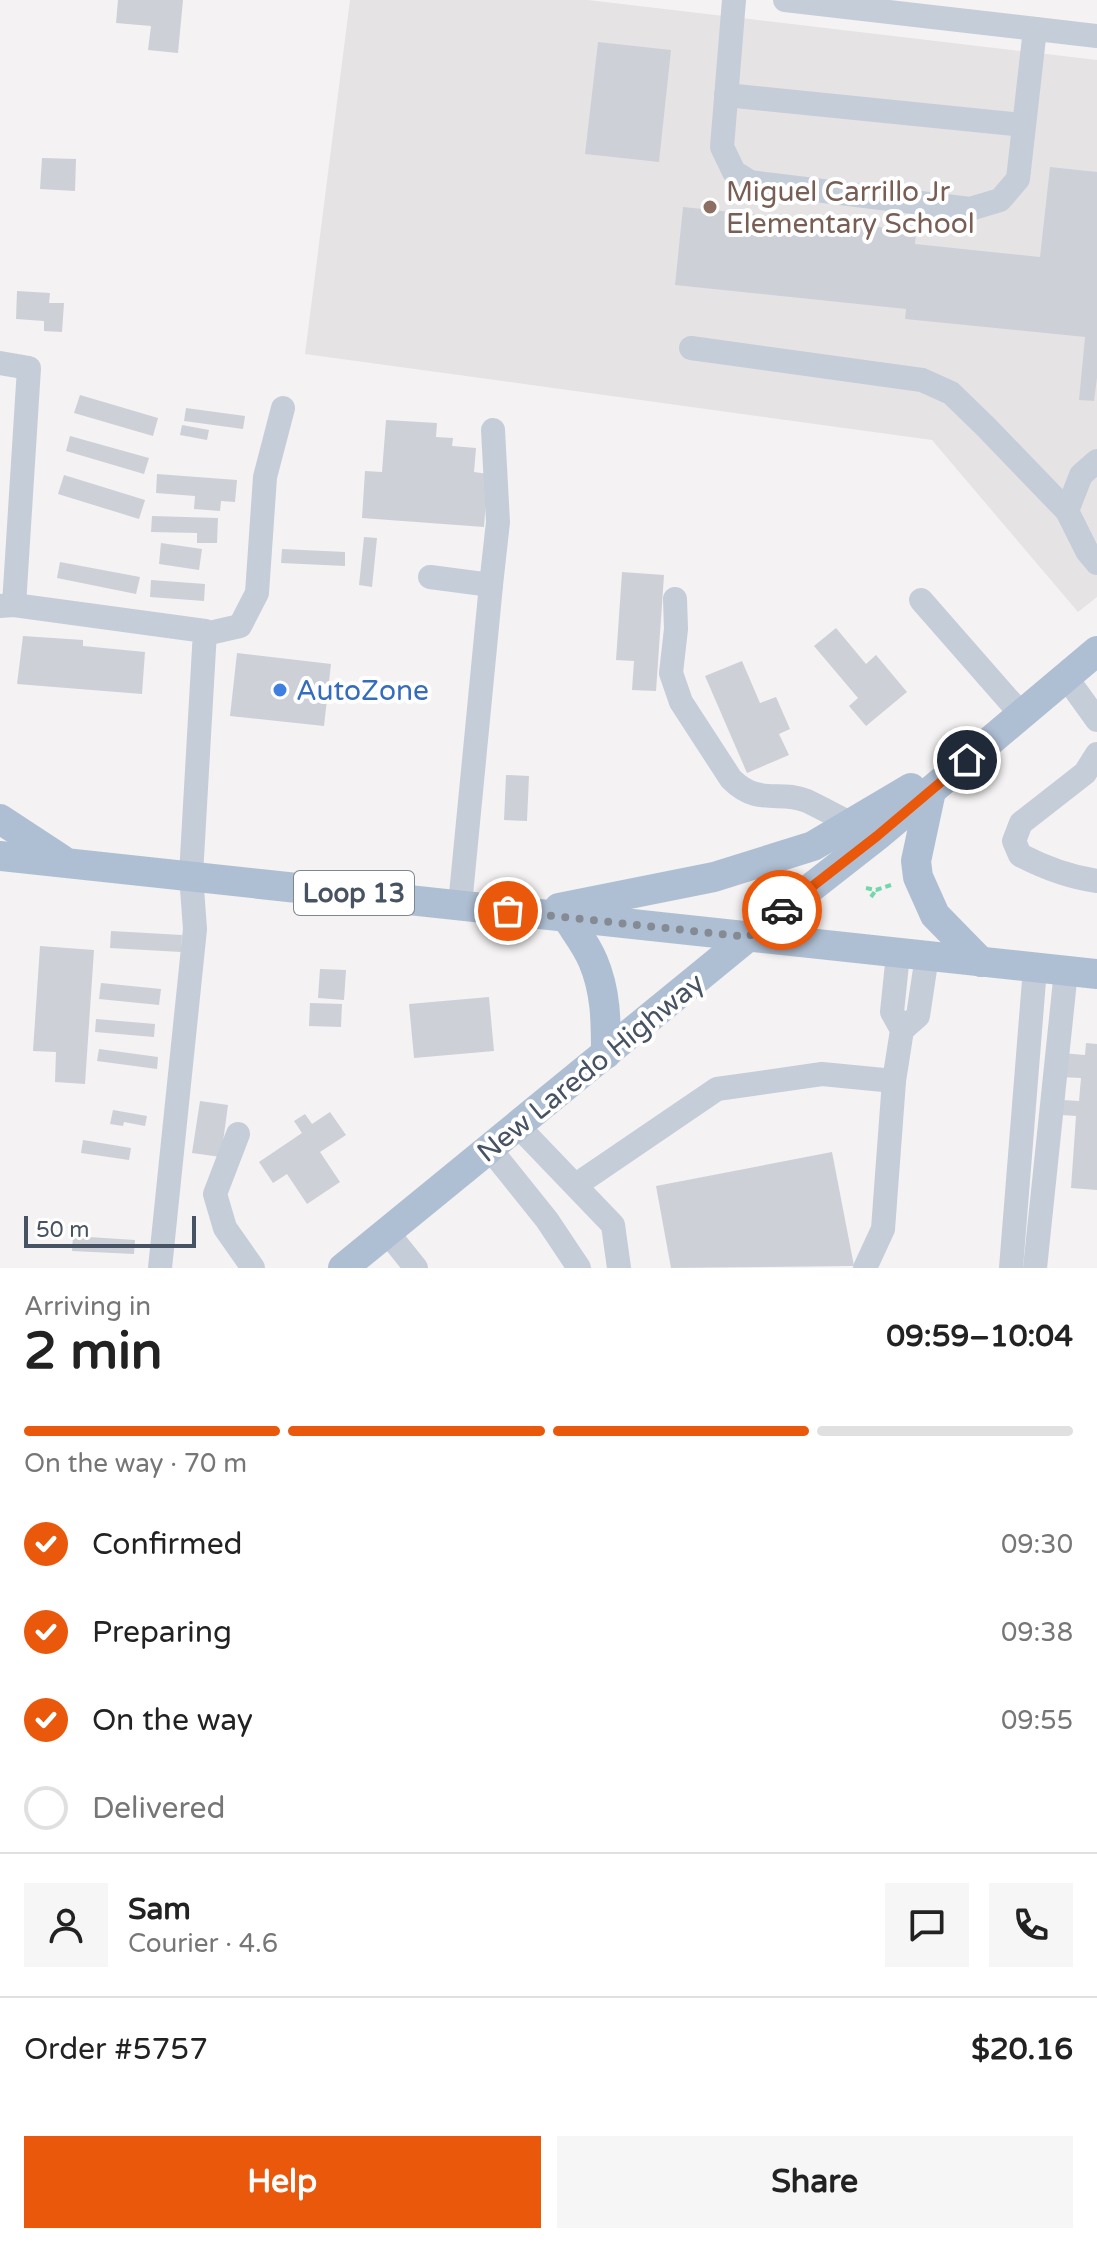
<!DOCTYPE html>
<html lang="en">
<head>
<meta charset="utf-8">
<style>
	body { margin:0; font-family:"Varela Round",sans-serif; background:#f6f6f6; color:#222; height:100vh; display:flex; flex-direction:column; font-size:30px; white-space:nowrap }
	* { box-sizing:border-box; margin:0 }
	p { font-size:26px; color:#767676 }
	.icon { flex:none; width:44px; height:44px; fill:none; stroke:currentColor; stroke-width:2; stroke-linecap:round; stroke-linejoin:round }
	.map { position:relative; height:1268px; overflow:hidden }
	.side { display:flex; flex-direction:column; background:#fff; flex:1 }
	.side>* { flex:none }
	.scale { position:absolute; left:24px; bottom:20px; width:172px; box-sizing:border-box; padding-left:8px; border:4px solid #475362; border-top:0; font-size:22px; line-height:28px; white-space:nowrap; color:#475362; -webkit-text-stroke:6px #fff; paint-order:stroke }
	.pin { position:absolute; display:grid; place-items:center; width:68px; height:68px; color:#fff; margin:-34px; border:4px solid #fff; border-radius:50%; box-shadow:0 2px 8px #0007 }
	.courier { position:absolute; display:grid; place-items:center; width:80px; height:80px; margin:-40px; border:6px solid #ea580c; border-radius:50%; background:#fff; color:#222; box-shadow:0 2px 10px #0007 }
	.overview em { font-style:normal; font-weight:800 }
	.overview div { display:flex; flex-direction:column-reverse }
	.overview { display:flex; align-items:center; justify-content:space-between; height:136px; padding:0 24px }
	h1 { font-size:52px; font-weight:800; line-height:60px }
	.bar { display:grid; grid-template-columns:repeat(4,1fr); gap:12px 8px; align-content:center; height:96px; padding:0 24px }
	.bar i { height:10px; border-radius:6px; background:#e0e0e0 }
	.bar .selected { background:#ea580c }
	.bar p { grid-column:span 4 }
	.line { display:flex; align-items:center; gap:20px; padding:0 24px; border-top:2px solid #e0e0e0 }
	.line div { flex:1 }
	.round { display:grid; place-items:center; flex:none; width:84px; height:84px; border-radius:0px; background:#f6f6f6 }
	ol { padding:0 24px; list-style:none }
	li { display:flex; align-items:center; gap:24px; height:88px }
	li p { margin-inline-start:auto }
	li .icon { padding:8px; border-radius:50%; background:#ea580c; color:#fff; stroke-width:4 }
	li:last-child { color:#767676 }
	li i { width:44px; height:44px; border:4px solid #e0e0e0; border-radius:50% }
	.primary-button { display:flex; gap:16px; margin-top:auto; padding:16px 24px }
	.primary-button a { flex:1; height:92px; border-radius:0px; background:#ea580c; color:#fff; font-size:32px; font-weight:800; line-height:92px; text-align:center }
	.primary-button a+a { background:#f6f6f6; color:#222 }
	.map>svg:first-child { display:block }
	.education { fill:#e6e3e4 }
	.building { fill:#ced0d8 }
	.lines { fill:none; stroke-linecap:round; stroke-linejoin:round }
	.path { stroke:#72d7ac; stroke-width:4; stroke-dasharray:6 4; stroke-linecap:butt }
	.minor { stroke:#c5cdd8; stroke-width:24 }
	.major { stroke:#afbfd3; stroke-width:30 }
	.done { stroke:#848b94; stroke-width:8; stroke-dasharray:0 14.4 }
	.route { stroke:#ea580c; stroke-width:10 }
	.education-dot { fill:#8d6e63; stroke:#fff; stroke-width:3 }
	.shop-dot { fill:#3f7fe0; stroke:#fff; stroke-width:3 }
	.labels { text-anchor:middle; stroke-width:8; stroke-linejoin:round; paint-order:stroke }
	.shield { fill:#fff; stroke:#7e8791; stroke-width:2 }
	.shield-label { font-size:26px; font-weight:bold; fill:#475362 }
	.education-label { font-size:28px; fill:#785e54; stroke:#fff; text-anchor:start }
	.shop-label { font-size:28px; fill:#366cbe; stroke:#fff; text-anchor:start }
	.street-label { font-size:28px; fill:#475362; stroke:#fff }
</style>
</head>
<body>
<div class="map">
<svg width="1097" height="1268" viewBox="0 0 1097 1268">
	<rect width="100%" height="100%" fill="#f4f2f2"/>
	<!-- education -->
	<path class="education" d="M350 0H588L1097 60V597L1078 612 932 440 305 354Z"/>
	<!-- building -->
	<g class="building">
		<path d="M118 0H183L178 53 148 50 151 26 116 23Z"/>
		<path d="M598 42 671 50 659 162 585 154Z"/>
		<path d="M42 158 76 159 75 191 40 189Z"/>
		<path d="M1050 167 1097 172V378L1094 401 1079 400 1085 337 905 319 906 309 675 285 683 207 916 231 915 244 1040 257Z"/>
		<path d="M17 291 50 293 49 303H64L62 332 44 331V321L16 319Z"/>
		<path d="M80 395 158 418 153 436 74 413Z"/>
		<path d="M186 408 245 416 243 429 184 421Z"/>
		<path d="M386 420 437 423 436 437 453 438 452 446 476 448 474 472 488 474 484 527 362 518 365 471 382 472Z"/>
		<path d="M182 425 209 430 207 440 180 435Z"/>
		<path d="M70 436 149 458 144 474 66 451Z"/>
		<path d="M157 474 237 480 235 502 221 501 220 511 194 509 195 496 156 493Z"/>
		<path d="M64 475 145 500 139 519 58 494Z"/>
		<path d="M152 516 218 518 217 543H197V533L151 532Z"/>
		<path d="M364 537 377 538 372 587 359 585Z"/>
		<path d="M161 543 202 549 199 570 159 564Z"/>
		<path d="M282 549 345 552V566L281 563Z"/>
		<path d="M60 562 140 577 136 594 57 578Z"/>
		<path d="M622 572 664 575 656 691 632 690 634 661 616 660Z"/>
		<path d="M151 580 205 584 204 601 150 597Z"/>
		<path d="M836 628 866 664 876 655 907 692 866 726 849 706 858 698 814 646Z"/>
		<path d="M23 636 83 640V646L145 652 142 694 17 684Z"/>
		<path d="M237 653 331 664 324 726 230 716Z"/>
		<path d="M742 661 760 703 776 697 790 729 779 734 789 755 747 773 705 676Z"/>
		<path d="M506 775 529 776 527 821 504 820Z"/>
		<path d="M111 931 182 935 181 952 110 948Z"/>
		<path d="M40 946 94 950 85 1084 55 1082 56 1052 33 1051Z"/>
		<path d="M320 969 346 970 344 1000 318 998Z"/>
		<path d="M101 983 161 989 159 1005 99 999Z"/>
		<path d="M489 997 494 1051 414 1058 409 1004Z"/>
		<path d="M310 1003 342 1004 341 1027 309 1026Z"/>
		<path d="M96 1019 155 1024 154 1037 95 1032Z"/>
		<path d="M1086 1043 1097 1044V1190L1071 1188 1076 1116 1062 1115 1063 1100 1079 1101 1081 1078 1059 1077 1061 1053 1085 1055Z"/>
		<path d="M99 1049 158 1057 157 1069 97 1061Z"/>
		<path d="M200 1101 228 1105 221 1157 192 1153Z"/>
		<path d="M113 1110 147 1116 145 1126 124 1122 123 1126 110 1124Z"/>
		<path d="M330 1112 346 1135 320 1152 340 1182 307 1204 287 1174 273 1183 259 1162 302 1133 294 1121 305 1114 312 1124Z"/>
		<path d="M83 1140 131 1148 129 1160 81 1153Z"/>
		<path d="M832 1152 854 1266 671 1268 656 1186Z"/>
		<path d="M73 1236 135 1240 134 1254 72 1251Z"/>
	</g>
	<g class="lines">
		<!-- path -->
		<g class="path">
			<path d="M866 888 876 890 894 884"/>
			<path d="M871 897 876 890"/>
		</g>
		<!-- minor -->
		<g class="minor">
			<path d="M734 0 722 147 734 172 750 182 970 209 1000 200 1018 179 1035 29"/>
			<path d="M785 0 1097 36"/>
			<path d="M726 95 1023 125"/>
			<path d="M691 348 922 380 951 393 986 427 1067 511"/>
			<path d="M0 363 29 368 14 605"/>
			<path d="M1097 461 1081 475 1067 511 1087 551 1097 563"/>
			<path d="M430 577 491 585 460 905"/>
			<path d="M491 585 498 522 493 430"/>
			<path d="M675 599 676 629 671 673 681 702 731 779C759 807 780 789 807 801 826 810 845 821 864 830"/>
			<path d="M921 600 1021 714"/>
			<path d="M0 606 14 605 205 631 191 875 195 929 160 1268"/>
			<path d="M205 634 240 626 257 593 265 477 283 408"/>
			<path d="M1066 677 1097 720"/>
			<path d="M1097 754 1085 773 1021 823 1014 841 1020 855C1045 868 1069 877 1097 881"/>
			<path d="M902 1030 918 1016 927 956"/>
			<path d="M518 1126 613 1225 619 1268"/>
			<path d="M238 1134 215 1194 225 1228 253 1268"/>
			<path d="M490 1149 547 1220 579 1268"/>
			<path d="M576 1185 717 1089 822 1074 894 1081"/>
			<path d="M387 1232 416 1268"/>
			<path d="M865 1268 883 1229 894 1081 902 1030 892 1012 898 954"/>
			<path d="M1011 1268 1035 968"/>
			<path d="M1035 1268 1066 971"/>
		</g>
		<!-- major -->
		<g class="major">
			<path d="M931 791 916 861 918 877 935 915 981 962"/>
			<path d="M0 819 61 859"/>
			<path d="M0 856 1097 974"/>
			<path d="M559 908 714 877 813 846 911 788"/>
			<path d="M567 918C576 932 587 946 593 961 606 991 606 1022 606 1054"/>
			<path d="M343 1268 748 937 877 836 1097 651"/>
		</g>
	</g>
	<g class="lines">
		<!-- done -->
		<path class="done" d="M508 911 748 937 782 910"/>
		<!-- route -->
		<path class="route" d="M782 910 877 836 967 760"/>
	</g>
	<!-- markers -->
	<circle class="education-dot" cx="710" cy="207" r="8"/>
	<circle class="shop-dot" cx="280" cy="690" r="8"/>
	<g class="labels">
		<!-- shield labels -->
		<rect class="shield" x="294" y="871" width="120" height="44" rx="6"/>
		<g class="shield-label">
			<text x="354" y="902">Loop 13</text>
		</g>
		<!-- education labels -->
		<g class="education-label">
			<text x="726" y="201">Miguel Carrillo Jr<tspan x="726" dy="32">Elementary School</tspan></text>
		</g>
		<!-- shop labels -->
		<g class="shop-label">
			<text x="296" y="700">AutoZone</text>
		</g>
		<!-- street labels -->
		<g class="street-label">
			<text transform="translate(590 1067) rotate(-39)" y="10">New Laredo Highway</text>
		</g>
	</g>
</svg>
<div class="scale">50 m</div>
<div class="pin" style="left:508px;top:911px;background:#ea580c"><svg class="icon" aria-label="bag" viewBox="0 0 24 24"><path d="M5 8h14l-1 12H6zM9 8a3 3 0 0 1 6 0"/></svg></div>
<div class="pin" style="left:967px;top:760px;background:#1f2937"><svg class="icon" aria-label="home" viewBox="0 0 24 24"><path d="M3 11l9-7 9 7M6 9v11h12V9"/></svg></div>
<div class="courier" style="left:782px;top:910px"><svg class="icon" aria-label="car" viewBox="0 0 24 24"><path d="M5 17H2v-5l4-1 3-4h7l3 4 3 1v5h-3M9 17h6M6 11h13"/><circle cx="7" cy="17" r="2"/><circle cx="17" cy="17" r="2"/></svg></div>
</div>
<section class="side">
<div class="overview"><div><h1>2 min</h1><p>Arriving in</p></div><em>09:59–10:04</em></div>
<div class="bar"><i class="selected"></i><i class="selected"></i><i class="selected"></i><i></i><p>On the way · 70 m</p></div>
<ol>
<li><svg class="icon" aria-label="check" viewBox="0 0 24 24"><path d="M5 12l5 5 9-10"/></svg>Confirmed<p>09:30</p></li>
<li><svg class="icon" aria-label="check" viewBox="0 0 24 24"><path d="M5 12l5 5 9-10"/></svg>Preparing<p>09:38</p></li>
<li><svg class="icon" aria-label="check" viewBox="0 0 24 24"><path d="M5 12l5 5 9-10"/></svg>On the way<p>09:55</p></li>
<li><i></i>Delivered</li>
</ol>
<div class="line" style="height:144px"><a class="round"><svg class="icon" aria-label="person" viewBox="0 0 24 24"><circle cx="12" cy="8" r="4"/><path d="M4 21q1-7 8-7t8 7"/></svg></a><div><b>Sam</b><p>Courier · 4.6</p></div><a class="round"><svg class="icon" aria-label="chat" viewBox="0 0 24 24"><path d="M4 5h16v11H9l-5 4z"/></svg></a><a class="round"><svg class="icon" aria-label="phone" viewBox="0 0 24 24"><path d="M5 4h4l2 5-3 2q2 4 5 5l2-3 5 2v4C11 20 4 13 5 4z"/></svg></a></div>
<div class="line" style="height:104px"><div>Order #5757</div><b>$20.16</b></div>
<div class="primary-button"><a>Help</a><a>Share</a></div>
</section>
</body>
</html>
